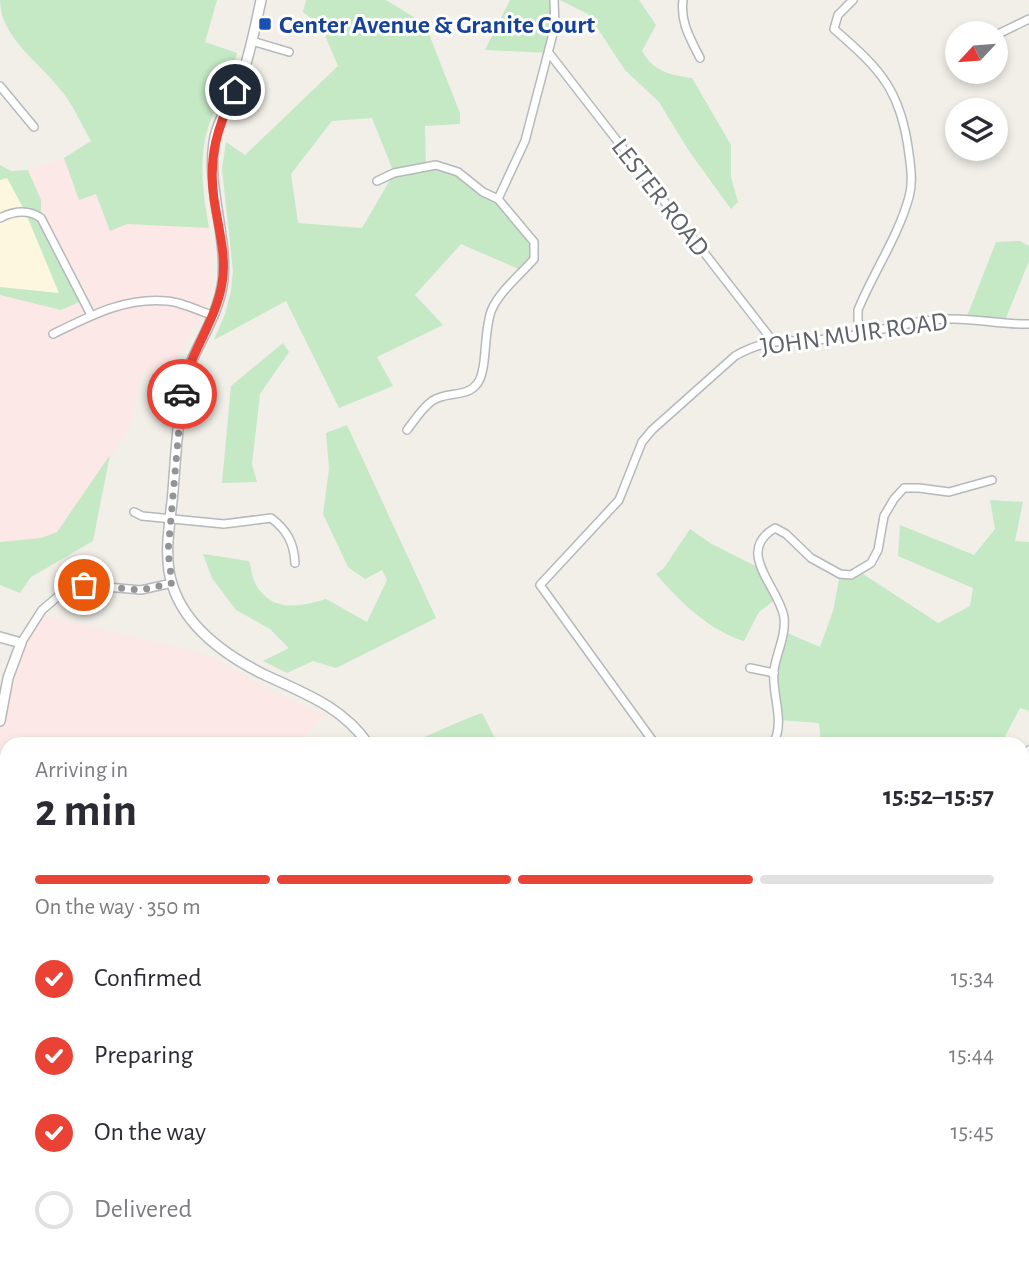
<!DOCTYPE html>
<html lang="en">
<head>
<meta charset="utf-8">
<style>
	body { margin:0; font-family:"Alegreya Sans",sans-serif; background:#f2f2f3; color:#2b2b33; height:100vh; display:flex; flex-direction:column; font-size:26px; white-space:nowrap }
	* { box-sizing:border-box; margin:0 }
	p { font-size:23px; color:#7c7c81 }
	.icon { flex:none; width:38px; height:38px; fill:none; stroke:currentColor; stroke-width:2; stroke-linecap:round; stroke-linejoin:round }
	.map { position:relative; flex:1; overflow:hidden }
	.details { position:absolute; left:0px; top:737px; width:1029px; height:527px; display:flex; flex-direction:column; background:#fff; border-radius:21px 21px 0 0; box-shadow:0 4px 10px #0003 }
	.details>* { flex:none }
	.needle { width:46px; rotate:244deg }
	.buttons { position:absolute; left:945px; top:21px; display:grid; gap:14px }
	.buttons a { display:grid; place-items:center; width:63px; height:63px; border-radius:50%; background:#fff; box-shadow:0 4px 10px #0003; font-size:35px }
	.pin { position:absolute; display:grid; place-items:center; width:60px; height:60px; color:#fff; margin:-30px; border:4px solid #fff; border-radius:50%; box-shadow:0 2px 7px #0007 }
	.courier { position:absolute; display:grid; place-items:center; width:70px; height:70px; margin:-35px; border:5px solid #ea4335; border-radius:50%; background:#fff; color:#222; box-shadow:0 2px 9px #0007 }
	.headline em { font-style:normal; font-weight:700 }
	.headline div { display:flex; flex-direction:column-reverse }
	.headline { display:flex; align-items:center; justify-content:space-between; height:119px; padding:0 35px }
	h1 { font-size:46px; font-weight:700; line-height:52px }
	.bar { display:grid; grid-template-columns:repeat(4,1fr); gap:10px 7px; align-content:center; height:84px; padding:0 35px }
	.bar i { height:9px; border-radius:5px; background:#e1e1e2 }
	.bar .selected { background:#ea4335 }
	.bar p { grid-column:span 4 }
	ol { padding:0 35px; list-style:none }
	li { display:flex; align-items:center; gap:21px; height:77px }
	li p { margin-inline-start:auto }
	li .icon { padding:7px; border-radius:50%; background:#ea4335; color:#fff; stroke-width:4 }
	li:last-child { color:#7c7c81 }
	li i { width:38px; height:38px; border:4px solid #e1e1e2; border-radius:50% }
	.map>svg:first-child { display:block }
	.commercial { fill:#fef7e0 }
	.medical { fill:#fce8e6 }
	.green { fill:#c5e8c5; fill-rule:evenodd }
	.lines { fill:none; stroke-linecap:round; stroke-linejoin:round }
	.stream { stroke:#aadaff; stroke-width:2 }
	.minor-casing { stroke:#b5b8bc; stroke-width:10 }
	.tertiary-casing { stroke:#b5b8bc; stroke-width:12 }
	.motorway-casing { stroke:#f9ab00; stroke-width:16 }
	.minor { stroke:#fff; stroke-width:7 }
	.tertiary { stroke:#fff; stroke-width:9 }
	.motorway { stroke:#fde293; stroke-width:12 }
	.rail-casing { stroke:#b6b7b8; stroke-width:4.5 }
	.rail { stroke:#fff; stroke-width:2; stroke-dasharray:5; stroke-linecap:butt }
	.done { stroke:#929495; stroke-width:7; stroke-dasharray:0 12.6 }
	.route { stroke:#ea4335; stroke-width:9 }
	.transit-dot { fill:#1a4fb4; stroke:#fff; stroke-width:2.5 }
	.labels { text-anchor:middle; stroke-width:6; stroke-linejoin:round; paint-order:stroke }
	.transit-label { font-size:26px; font-weight:bold; fill:#164399; stroke:#fff; text-anchor:start }
	.street-label { font-size:26px; fill:#5f6368; stroke:#fff }
</style>
</head>
<body>
<div class="map">
<svg width="1029" height="1263" viewBox="0 0 1029 1263">
	<rect width="100%" height="100%" fill="#f1efe8"/>
	<!-- commercial -->
	<path class="commercial" d="M7 177 25 211 59 294 0 287V180Z"/>
	<!-- medical -->
	<g class="medical">
		<path d="M64 158 79 200 96 194 127 224 209 228 213 256 211 291 199 323 193 327 177 361 141 375 131 426 57 532 41 538 0 542V295L61 310 83 300 41 218V200L28 170Z"/>
		<path d="M47 616 212 656 261 686 325 715 306 735 303 744H7V974L0 975V721L8 678 36 619Z"/>
	</g>
	<!-- green -->
	<g class="green">
		<path d="M0 0H217L205 42 237 53C231 76 220 97 211 119 197 155 203 191 209 228L127 224 110 231 96 194 79 200 64 158 91 141C81 124 73 104 60 89 39 62 0 37 0 0Z"/>
		<path d="M306 0H386L425 24 460 113V124L425 126 426 166 458 172 498 199 534 242V259L523 271 461 244 415 295 443 325 377 357 393 386 339 408 286 301 214 340 225 314 231 291 233 271 222 169 226 142 245 155 338 66 321 26 303 12ZM372 118 394 173 362 228 298 223 291 174 332 121Z"/>
		<path d="M510 0H554L549 53 485 50Z"/>
		<path d="M560 0H639L656 25 642 51C653 71 669 75 692 78L731 145V177L738 202 731 209 689 151 659 102 625 70 588 14Z"/>
		<path d="M0 165 11 171 28 170 41 200V218L84 300 61 310 0 295V287L59 293 25 211 7 178 0 180Z"/>
		<path d="M1020 241 1029 246V261L1004 323 966 319 996 242Z"/>
		<path d="M283 343 289 352 260 394 252 464 257 482 222 483 231 386Z"/>
		<path d="M347 425 436 618 336 668 313 661 287 673 263 661 289 648 270 629 236 610 212 578 203 554 249 561C251 567 252 577 255 583 271 613 300 607 326 599L367 622 387 580 382 570 365 579 348 567 323 514 329 469 326 433Z"/>
		<path d="M110 455 93 541 31 577 20 593 0 585V542L41 538 57 532Z"/>
		<path d="M990 500 1023 502 1015 541 1029 542V711L1020 708 1001 744H821L819 723 778 720 774 673 785 632 820 647 833 611 840 574 860 572 938 623 970 606 973 588 898 556 900 525 974 555 995 529Z"/>
		<path d="M690 529 710 543 763 570 777 598 759 612 744 641C710 631 679 601 656 574L664 568Z"/>
		<path d="M482 713 498 744H407C433 734 456 722 482 713Z"/>
		<path d="M1022 838 1029 842V1059L1022 1055Z"/>
		<path d="M545 1256 547 1263H417L407 1257Z"/>
	</g>
	<g class="lines">
		<!-- stream -->
		<g class="stream">
			<path d="M1022 778 1029 765"/>
			<path d="M797 1263 798 1256"/>
			<path d="M966 1263 972 1257 977 1256"/>
		</g>
		<defs>
			<g id="minor">
				<path d="M683 0C680 22 690 38 700 58"/>
				<path d="M853 0 838 15 834 29C881 70 901 90 909 154 911 168 913 183 909 197 898 237 874 271 858 310V321L863 333"/>
				<path d="M996 35 1029 19"/>
				<path d="M252 41 289 52"/>
				<path d="M549 53 772 340"/>
				<path d="M0 86 34 127"/>
				<path d="M377 181 394 173 436 165 458 172 483 192 498 199 534 242V259C520 275 501 290 492 309 483 329 488 371 477 384 466 398 446 391 432 401 422 408 414 421 407 430"/>
				<path d="M498 199 525 141 555 26 554 0"/>
				<path d="M0 218C14 211 28 209 41 218L91 315"/>
				<path d="M53 334C90 316 125 297 167 301 182 302 199 311 214 316"/>
				<path d="M134 512 142 516 224 524 271 518C287 530 294 543 295 563"/>
				<path d="M21 643 42 610 62 593 84 585 141 590 172 583"/>
				<path d="M750 668 774 673"/>
				<path d="M655 744 540 585 619 500 642 442 652 430 735 356C769 336 791 343 828 339 869 335 908 320 949 319 976 318 1002 325 1029 324"/>
				<path d="M773 744C786 721 771 694 774 670 777 651 786 636 784 617 779 587 734 552 775 528L786 534 811 558 840 574 851 575 871 563 878 550 884 516 894 499 904 488H919L949 492 992 480"/>
				<path d="M1022 762 1029 750"/>
				<path d="M1022 838 1029 842"/>
				<path d="M593 1256 619 1263"/>
				<path d="M1022 1258 1023 1227 1029 1201"/>
				<path d="M806 1263 807 1256"/>
				<path d="M883 1263 884 1256"/>
				<path d="M1015 1263 1029 1255"/>
			</g>
			<g id="tertiary">
				<path d="M261 0C256 24 251 49 243 73 235 96 218 117 214 142 207 189 227 233 223 280 219 316 196 345 184 379 178 416 176 453 173 491 171 517 165 545 169 571 177 620 221 653 263 674 303 693 342 706 368 744"/>
				<path d="M0 637 21 643 8 678 0 721"/>
				<path d="M0 772 7 828"/>
				<path d="M0 1118 7 1129"/>
				<path d="M0 1243 7 1245"/>
				<path d="M0 1255 19 1263"/>
				<path d="M35 1256 51 1263"/>
				<path d="M119 1263 124 1256"/>
				<path d="M141 1263 146 1256"/>
			</g>
			<g id="motorway">
				<path d="M0 1006 7 1012"/>
				<path d="M0 1020 7 1028"/>
				<path d="M0 1053 7 1060"/>
				<path d="M0 1067 7 1075"/>
				<path d="M266 1256 282 1263"/>
				<path d="M321 1256 333 1263"/>
				<path d="M369 1256 381 1263"/>
				<path d="M399 1256 409 1263"/>
			</g>
		</defs>
		<!-- minor casing -->
		<use href="#minor" class="minor-casing"/>
		<!-- tertiary casing -->
		<use href="#tertiary" class="tertiary-casing"/>
		<!-- motorway casing -->
		<use href="#motorway" class="motorway-casing"/>
		<!-- minor -->
		<use href="#minor" class="minor"/>
		<!-- tertiary -->
		<use href="#tertiary" class="tertiary"/>
		<!-- motorway -->
		<use href="#motorway" class="motorway"/>
		<defs>
			<g id="rail">
				<path d="M0 1189 7 1190"/>
				<path d="M499 1256 546 1263"/>
			</g>
		</defs>
		<!-- rail casing -->
		<use href="#rail" class="rail-casing"/>
		<!-- rail -->
		<use href="#rail" class="rail"/>
	</g>
	<g class="lines">
		<!-- done -->
		<path class="done" d="M84 585 141 590 172 583 168 552 182 394"/>
		<!-- route -->
		<path class="route" d="M182 394C188 354 215 324 222 284 227 256 218 227 214 199 208 157 217 128 235 90"/>
	</g>
	<!-- markers -->
	<rect class="transit-dot" x="258" y="17" width="14" height="14" rx="3.5"/>
	<g class="labels">
		<!-- transit labels -->
		<g class="transit-label">
			<text x="279" y="33">Center Avenue &amp; Granite Court</text>
		</g>
		<!-- street labels -->
		<g class="street-label">
			<text transform="translate(661 197) rotate(52)" y="9">LESTER ROAD</text>
			<text transform="translate(854 333) rotate(-8)" y="9">JOHN MUIR ROAD</text>
		</g>
	</g>
</svg>
<div class="buttons">
<a><svg class="needle" viewBox="-14 -14 28 28"><path d="M0-13l5 13h-10z" fill="#e53935"/><path d="M0 13l5-13h-10z" fill="#7c7c81"/></svg></a>
<a><svg class="icon" aria-label="layers" viewBox="0 0 24 24"><path d="M12 4l9 5-9 5-9-5zM3 14l9 5 9-5"/></svg></a>
</div>
<div class="pin" style="left:84px;top:585px;background:#ea580c"><svg class="icon" aria-label="bag" viewBox="0 0 24 24"><path d="M5 8h14l-1 12H6zM9 8a3 3 0 0 1 6 0"/></svg></div>
<div class="pin" style="left:235px;top:90px;background:#1f2937"><svg class="icon" aria-label="home" viewBox="0 0 24 24"><path d="M3 11l9-7 9 7M6 9v11h12V9"/></svg></div>
<div class="courier" style="left:182px;top:394px"><svg class="icon" aria-label="car" viewBox="0 0 24 24"><path d="M5 17H2v-5l4-1 3-4h7l3 4 3 1v5h-3M9 17h6M6 11h13"/><circle cx="7" cy="17" r="2"/><circle cx="17" cy="17" r="2"/></svg></div>
<section class="details">
<div class="headline"><div><h1>2 min</h1><p>Arriving in</p></div><em>15:52–15:57</em></div>
<div class="bar"><i class="selected"></i><i class="selected"></i><i class="selected"></i><i></i><p>On the way · 350 m</p></div>
<ol>
<li><svg class="icon" aria-label="check" viewBox="0 0 24 24"><path d="M5 12l5 5 9-10"/></svg>Confirmed<p>15:34</p></li>
<li><svg class="icon" aria-label="check" viewBox="0 0 24 24"><path d="M5 12l5 5 9-10"/></svg>Preparing<p>15:44</p></li>
<li><svg class="icon" aria-label="check" viewBox="0 0 24 24"><path d="M5 12l5 5 9-10"/></svg>On the way<p>15:45</p></li>
<li><i></i>Delivered</li>
</ol>
</section>
</div>
</body>
</html>
